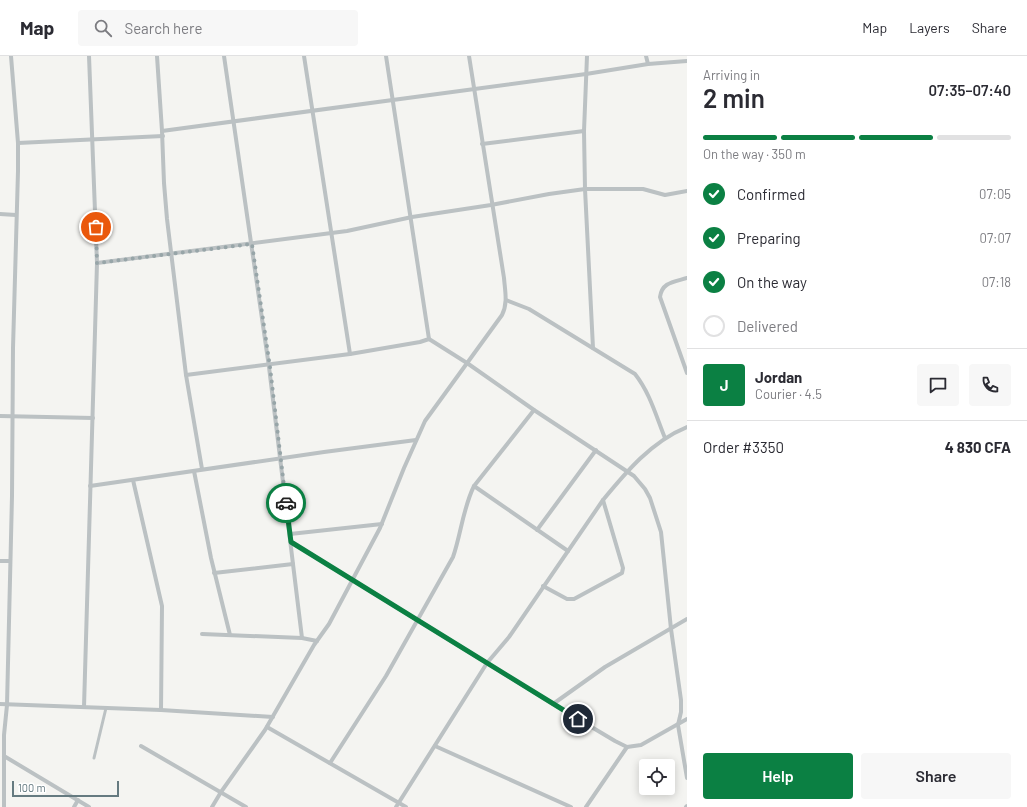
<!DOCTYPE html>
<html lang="en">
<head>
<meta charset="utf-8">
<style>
	body { margin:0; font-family:Barlow,sans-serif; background:#f7f7f7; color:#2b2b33; height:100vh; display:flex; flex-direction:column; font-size:15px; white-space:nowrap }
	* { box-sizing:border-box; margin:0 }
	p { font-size:13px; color:#7c7c81 }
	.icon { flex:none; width:22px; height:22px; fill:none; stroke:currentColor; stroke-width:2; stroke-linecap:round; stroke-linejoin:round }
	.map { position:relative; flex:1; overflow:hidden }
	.details { display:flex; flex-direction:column; background:#fff; width:340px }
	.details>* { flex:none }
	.controls { position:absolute; left:639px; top:703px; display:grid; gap:8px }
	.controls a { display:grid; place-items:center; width:36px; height:36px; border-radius:4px; background:#fff; box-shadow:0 2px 10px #0003; font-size:20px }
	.scale { position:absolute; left:12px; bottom:10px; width:107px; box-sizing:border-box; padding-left:4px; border:2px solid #657a80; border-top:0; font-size:11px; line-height:14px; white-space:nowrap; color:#657a80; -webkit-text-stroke:3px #fff; paint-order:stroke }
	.pin { position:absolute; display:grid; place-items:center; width:34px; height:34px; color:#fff; margin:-17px; border:2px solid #fff; border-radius:50%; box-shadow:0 1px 4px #0007 }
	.courier { position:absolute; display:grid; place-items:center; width:40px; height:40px; margin:-20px; border:3px solid #0b8043; border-radius:50%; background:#fff; color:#222; box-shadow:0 1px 5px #0007 }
	.summary em { font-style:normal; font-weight:600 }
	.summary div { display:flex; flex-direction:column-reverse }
	.summary { display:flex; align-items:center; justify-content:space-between; height:68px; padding:0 16px }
	h1 { font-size:26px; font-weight:600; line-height:30px }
	.bar { display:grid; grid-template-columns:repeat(4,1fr); gap:6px 4px; align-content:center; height:48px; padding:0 16px }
	.bar i { height:5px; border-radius:3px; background:#e1e1e2 }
	.bar .on { background:#0b8043 }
	.bar p { grid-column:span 4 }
	.line { display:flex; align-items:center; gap:10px; padding:0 16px; border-top:1px solid #e1e1e2 }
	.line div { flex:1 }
	.round { display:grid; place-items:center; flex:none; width:42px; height:42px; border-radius:4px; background:#f7f7f7 }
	ol { padding:0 16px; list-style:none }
	li { display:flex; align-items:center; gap:12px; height:44px }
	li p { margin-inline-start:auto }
	li .icon { padding:4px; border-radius:50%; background:#0b8043; color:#fff; stroke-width:4 }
	li:last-child { color:#7c7c81 }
	li i { width:22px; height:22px; border:2px solid #e1e1e2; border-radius:50% }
	.cta { display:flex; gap:8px; margin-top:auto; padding:8px 16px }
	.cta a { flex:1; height:46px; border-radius:4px; background:#0b8043; color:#fff; font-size:16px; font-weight:600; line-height:46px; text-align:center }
	.cta a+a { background:#f7f7f7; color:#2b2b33 }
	header { display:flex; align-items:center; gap:24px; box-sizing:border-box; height:56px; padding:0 20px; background:#fff; border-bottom:1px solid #e1e1e2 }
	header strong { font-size:19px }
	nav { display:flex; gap:22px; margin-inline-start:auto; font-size:14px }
	.search { width:280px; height:36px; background:#f7f7f7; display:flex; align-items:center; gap:10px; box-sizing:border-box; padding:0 14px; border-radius:4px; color:#7c7c81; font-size:15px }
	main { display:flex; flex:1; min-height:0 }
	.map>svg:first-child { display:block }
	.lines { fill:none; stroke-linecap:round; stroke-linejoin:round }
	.service { stroke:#bbc1c3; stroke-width:3 }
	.minor { stroke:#bbc1c3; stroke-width:4 }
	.done { stroke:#97a5a8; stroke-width:4; stroke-dasharray:0 7.2 }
	.route { stroke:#0b8043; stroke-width:5 }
</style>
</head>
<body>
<header>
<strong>Map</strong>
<div class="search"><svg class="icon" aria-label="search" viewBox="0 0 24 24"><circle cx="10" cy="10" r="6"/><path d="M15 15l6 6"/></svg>Search here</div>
<nav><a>Map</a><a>Layers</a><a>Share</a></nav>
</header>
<main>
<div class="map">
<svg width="687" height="751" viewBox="0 0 687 751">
	<rect width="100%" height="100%" fill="#f4f4f1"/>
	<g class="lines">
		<!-- service -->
		<path class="service" d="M94 702 106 652"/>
		<!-- minor -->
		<g class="minor">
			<path d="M157 0 162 75 164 127 167 163 186 319 202 413"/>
			<path d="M224 0 269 311 302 582"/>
			<path d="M304 0 350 298"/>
			<path d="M587 0 584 75 585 133 593 292"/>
			<path d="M646 0 648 8"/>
			<path d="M162 75 586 18 648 8 687 5"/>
			<path d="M18 87 163 80"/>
			<path d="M482 88 584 75"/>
			<path d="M0 158 16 159"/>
			<path d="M97 207 347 175 412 161 491 149 549 138 585 133H643L665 139 687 135"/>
			<path d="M687 222C674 226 662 226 660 241L687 317"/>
			<path d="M506 244 529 253 635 318C650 337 656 360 665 382"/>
			<path d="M429 283 467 307 534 354 634 420 645 433 650 442 661 476 671 573 681 644V656L678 669 687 722"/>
			<path d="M186 319 350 298 420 286 429 283 386 0"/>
			<path d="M0 360 93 362"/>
			<path d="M194 415 211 502 230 579"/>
			<path d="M133 424 162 550 161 654"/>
			<path d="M90 430 324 396 416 384"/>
			<path d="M474 430 568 495"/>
			<path d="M537 474 596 394"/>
			<path d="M290 478 382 468"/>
			<path d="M291 486 553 648 615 685 627 691 641 689 687 663"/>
			<path d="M0 505H9"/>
			<path d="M214 517 293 508"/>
			<path d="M543 530 567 543H574L622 517 623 512 603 444"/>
			<path d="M202 578 302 582 317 585"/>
			<path d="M0 648 161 654 273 661"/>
			<path d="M553 648 605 611 687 563"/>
			<path d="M84 651 97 207 89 0"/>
			<path d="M267 671 406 751"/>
			<path d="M141 690 246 751"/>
			<path d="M435 690 571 751"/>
			<path d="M4 700 89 751"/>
			<path d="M330 707 386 620 453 501C461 478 463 452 474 430L534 354"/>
			<path d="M4 751V679L7 649 12 440 13 292 18 115V87L11 0"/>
			<path d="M74 751 78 744"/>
			<path d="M212 751 221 736 265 674 314 589 329 568 380 472 404 412 425 365 502 259C508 247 505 235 504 222L469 0"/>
			<path d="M396 751 487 607 509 581 603 444C626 416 652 385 687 371"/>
			<path d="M586 751 627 691"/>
			<path d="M686 751 687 750"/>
		</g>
	</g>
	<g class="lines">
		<!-- done -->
		<path class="done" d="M96 171 97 207 252 188 270 311 286 447"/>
		<!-- route -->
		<path class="route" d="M286 447 291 486 578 663"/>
	</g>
</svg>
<div class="controls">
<a><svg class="icon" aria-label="locate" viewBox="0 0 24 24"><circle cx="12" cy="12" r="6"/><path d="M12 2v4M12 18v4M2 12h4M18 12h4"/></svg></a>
</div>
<div class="scale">100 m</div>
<div class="pin" style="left:96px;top:171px;background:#ea580c"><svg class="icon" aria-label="bag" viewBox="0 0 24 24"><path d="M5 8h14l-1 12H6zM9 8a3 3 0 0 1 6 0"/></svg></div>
<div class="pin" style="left:578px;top:663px;background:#1f2937"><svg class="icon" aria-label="home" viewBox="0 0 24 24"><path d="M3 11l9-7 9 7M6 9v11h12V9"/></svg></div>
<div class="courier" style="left:286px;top:447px"><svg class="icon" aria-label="car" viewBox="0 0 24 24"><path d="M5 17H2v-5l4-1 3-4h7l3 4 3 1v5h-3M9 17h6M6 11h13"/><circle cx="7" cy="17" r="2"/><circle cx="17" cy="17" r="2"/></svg></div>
</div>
<section class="details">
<div class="summary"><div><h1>2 min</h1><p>Arriving in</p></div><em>07:35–07:40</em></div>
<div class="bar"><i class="on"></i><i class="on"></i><i class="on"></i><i></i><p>On the way · 350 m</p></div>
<ol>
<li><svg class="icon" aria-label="check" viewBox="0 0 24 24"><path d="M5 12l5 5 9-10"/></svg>Confirmed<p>07:05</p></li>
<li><svg class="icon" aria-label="check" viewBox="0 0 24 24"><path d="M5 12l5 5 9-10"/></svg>Preparing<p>07:07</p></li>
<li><svg class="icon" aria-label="check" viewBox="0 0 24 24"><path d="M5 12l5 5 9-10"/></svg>On the way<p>07:18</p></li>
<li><i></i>Delivered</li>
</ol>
<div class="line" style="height:72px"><b class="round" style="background:#0b8043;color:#fff">J</b><div><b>Jordan</b><p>Courier · 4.5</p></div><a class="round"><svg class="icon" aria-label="chat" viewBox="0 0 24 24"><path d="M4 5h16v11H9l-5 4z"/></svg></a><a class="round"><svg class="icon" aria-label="phone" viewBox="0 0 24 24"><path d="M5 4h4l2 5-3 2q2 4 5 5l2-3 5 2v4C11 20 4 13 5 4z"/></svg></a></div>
<div class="line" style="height:52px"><div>Order #3350</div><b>4 830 CFA</b></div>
<div class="cta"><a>Help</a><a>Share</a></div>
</section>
</main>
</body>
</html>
